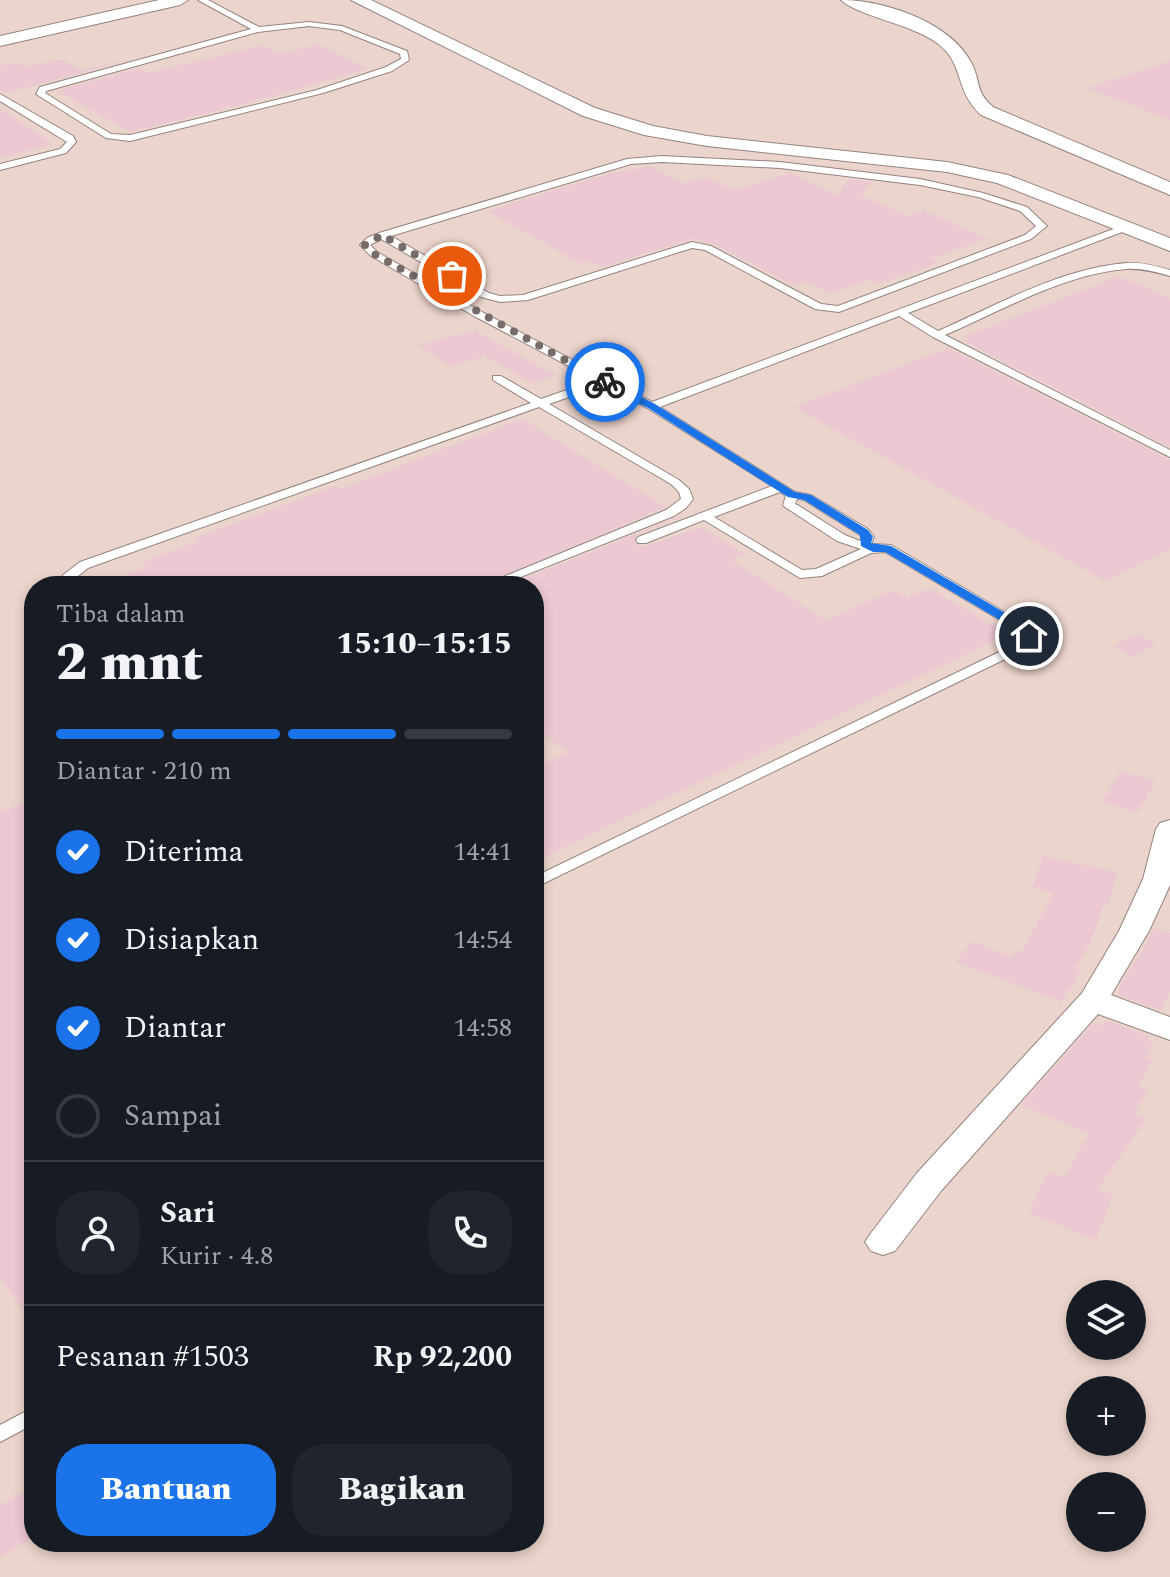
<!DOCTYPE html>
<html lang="id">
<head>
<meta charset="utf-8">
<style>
	body { margin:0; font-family:Spectral,serif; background:#20242c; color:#f1f3f6; height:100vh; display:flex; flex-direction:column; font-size:30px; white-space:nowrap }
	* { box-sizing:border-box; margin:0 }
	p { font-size:26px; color:#9ea1a6 }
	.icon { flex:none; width:44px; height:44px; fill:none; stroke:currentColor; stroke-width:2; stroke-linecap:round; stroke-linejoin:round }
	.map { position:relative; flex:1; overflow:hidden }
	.side { position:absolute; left:24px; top:576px; width:520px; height:976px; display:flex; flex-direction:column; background:#171b24; border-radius:32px; box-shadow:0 4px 12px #0003 }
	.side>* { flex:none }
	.fabs { position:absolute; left:1066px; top:1280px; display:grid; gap:16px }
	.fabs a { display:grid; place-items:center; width:80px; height:80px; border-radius:50%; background:#171b24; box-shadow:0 4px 12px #0003; font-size:40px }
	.pin { position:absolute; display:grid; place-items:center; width:68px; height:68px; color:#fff; margin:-34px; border:4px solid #fff; border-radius:50%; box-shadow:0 2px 8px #0007 }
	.courier { position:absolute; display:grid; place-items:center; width:80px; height:80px; margin:-40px; border:6px solid #1a73e8; border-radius:50%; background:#fff; color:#222; box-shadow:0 2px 10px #0007 }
	.overview em { font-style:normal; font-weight:800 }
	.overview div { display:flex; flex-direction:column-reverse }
	.overview { display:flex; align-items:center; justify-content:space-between; height:136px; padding:0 32px }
	h1 { font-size:52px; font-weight:800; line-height:60px }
	.bar { display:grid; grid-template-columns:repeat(4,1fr); gap:12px 8px; align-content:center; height:96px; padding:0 32px }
	.bar i { height:10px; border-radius:6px; background:#363941 }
	.bar .on { background:#1a73e8 }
	.bar p { grid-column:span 4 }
	.line { display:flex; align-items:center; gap:20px; padding:0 32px; border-top:2px solid #363941 }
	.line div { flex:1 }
	.round { display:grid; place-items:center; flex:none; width:84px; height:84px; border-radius:32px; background:#20242c }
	ol { padding:0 32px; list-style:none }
	li { display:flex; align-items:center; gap:24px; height:88px }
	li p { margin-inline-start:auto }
	li .icon { padding:8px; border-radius:50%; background:#1a73e8; color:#fff; stroke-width:4 }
	li:last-child { color:#9ea1a6 }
	li i { width:44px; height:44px; border:4px solid #363941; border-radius:50% }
	.cta { display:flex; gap:16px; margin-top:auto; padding:16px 32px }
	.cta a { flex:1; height:92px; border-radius:32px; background:#1a73e8; color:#fff; font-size:32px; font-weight:800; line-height:92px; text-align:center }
	.cta a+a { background:#20242c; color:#f1f3f6 }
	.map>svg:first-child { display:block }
	.built { fill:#ebd4cb; fill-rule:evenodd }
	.building { fill:#ecc8d2 }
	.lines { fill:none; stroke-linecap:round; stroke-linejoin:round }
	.service-casing { stroke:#93847f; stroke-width:2 }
	.minor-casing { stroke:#93847f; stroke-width:2 }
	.service { fill:#fff; fill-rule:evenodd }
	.minor { fill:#fff; fill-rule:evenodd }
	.route { fill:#1a73e8 }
	.done { stroke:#766c69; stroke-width:8; stroke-dasharray:0 14.4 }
</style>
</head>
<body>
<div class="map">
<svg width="1170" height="1577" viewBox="0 0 1170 1577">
	<rect width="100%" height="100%" fill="#f4e3dd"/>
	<!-- built -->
	<path class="built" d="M0 0H1170V1577H0ZM34 586H534V1542H34ZM1080 1294H1132V1346H1080ZM1080 1390H1132V1442H1080ZM1080 1486H1132V1538H1080Z"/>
	<!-- building -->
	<g class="building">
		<path d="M319 44 369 69 252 102 130 132 57 91 139 68 147 73 262 45 280 54Z"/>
		<path d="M62 59 81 70 126 60 37 85 5 93 0 91V66L16 62 25 67Z"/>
		<path d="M1170 61V120L1086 88Z"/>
		<path d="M0 109 54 144 0 158Z"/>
		<path d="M650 166 684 183 706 177 734 190 791 173 838 195 849 179 871 182 861 195 907 216 924 210 987 239 930 259 938 263 879 284 871 280 830 294 806 282 794 286 712 243 693 239 601 267 590 261 581 264 487 211 611 173Z"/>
		<path d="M1119 276 1170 298V447L965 342 969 340 963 337Z"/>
		<path d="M476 330 500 345 556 375 533 384 485 356 451 367 418 345Z"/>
		<path d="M948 348 1170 460V550L1105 581 794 407Z"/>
		<path d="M522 419 666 507 478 586H102L101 584 147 567 141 562 198 541 194 538 336 486 340 489Z"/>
		<path d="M680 516 682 517 637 534 634 542 638 546H647L701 527 745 554 731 560 826 620 894 590 907 598 929 588 1008 634 534 862V768L568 752 534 727V586H506Z"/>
		<path d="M1137 633 1157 644 1133 657 1113 646Z"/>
		<path d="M1120 771 1156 781 1137 813 1102 802Z"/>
		<path d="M34 798V1324L0 1279V812Z"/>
		<path d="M1043 856 1118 872 1108 905 1104 904 1093 937 1075 970 1081 972 1062 1002 955 962 972 941 1012 957 1016 950 1021 952 1054 893 1032 888Z"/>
		<path d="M1153 928 1170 933V992L1161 1011 1118 995 1121 984 1140 953H1142Z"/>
		<path d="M1106 1020 1149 1036 1147 1041 1154 1044 1146 1058 1153 1060 1138 1086 1148 1089 1135 1114 1146 1119 1098 1189 1113 1194 1096 1240 1029 1213 1047 1172 1064 1177 1089 1134 1021 1105 1094 1023 1103 1026Z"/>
		<path d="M34 1485V1537L0 1557V1505Z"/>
	</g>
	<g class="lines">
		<defs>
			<g id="service">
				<path d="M198 0H208L259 27 309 22 342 26 407 51 409 60 392 71 323 93 130 141 106 138 36 94 40 87 251 29ZM309 26 340 30 400 54 401 59 386 67 317 90 130 135 111 134 45 93 46 91 258 32Z"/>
				<path d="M0 94 73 136 76 142 66 153 0 170V164L60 149 67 142 0 101Z"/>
				<path d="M662 156 780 162 920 179 983 193 1027 207 1047 226 1031 239 839 312 815 309 705 250 692 248 528 300 500 302 481 297 381 239 370 245 377 252 482 312 652 402 1124 225H1130V229L908 313 938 331C997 305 1061 268 1127 263 1141 262 1156 266 1170 270V276C1156 272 1141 268 1127 269 1066 273 1001 311 945 335L1170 450V457L933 337 899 316 660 407 795 492 811 495 868 529 874 537 871 544 891 545 1023 623 1035 636 1030 647 534 888V877L1020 642 1022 637 1015 629 885 552 871 553 822 576 800 578 704 520 646 543H638L636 540 638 537 772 486 647 408 603 385 549 404 679 480 689 489 693 499 686 508 674 516 498 586H481L666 510 681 499 679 492 671 484 539 407 88 568 73 580 70 586H58L63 575 80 562 531 403 493 380V376H501L541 399 595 380 474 316 371 256 360 245 367 238 379 233 627 159ZM662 162 780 168 920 185 978 197 1020 211 1036 226 1025 235 838 306 821 304 711 246 692 242 523 295 500 296 489 293 391 236 631 164ZM780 492 786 496 783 505 785 507 837 541 861 549 816 569 802 570 714 517ZM797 499 804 500 860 535 862 537 860 541 845 535 799 506 795 504Z"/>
				<path d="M34 1407V1424L0 1442V1425Z"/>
			</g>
			<g id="minor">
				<path d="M159 0H188L180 5 0 46V36Z"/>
				<path d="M351 0H371L595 108 653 126 707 136 947 162 1008 175 1170 238V251L997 183 947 172 707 146 644 135 583 116Z"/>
				<path d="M841 0C884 0 951 22 972 64 981 83 975 91 993 107L1170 182V195L981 115C953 89 966 65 937 43 911 24 858 16 841 0Z"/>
				<path d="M1170 820V885L1149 931 1111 995 1170 1017V1040L1098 1014 941 1191 895 1251 883 1255 871 1251 865 1242 871 1233 917 1173 1082 993 1119 931 1143 879 1156 829 1160 823Z"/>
			</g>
		</defs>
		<!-- service casing -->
		<use href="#service" class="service-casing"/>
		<!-- minor casing -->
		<use href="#minor" class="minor-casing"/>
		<!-- service -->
		<use href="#service" class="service"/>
		<!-- minor -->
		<use href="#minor" class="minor"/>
	</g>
	<!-- route -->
	<path class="route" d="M601 380H609L655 404 795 492 811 495 868 530 873 537 871 543 891 546 1024 624 1035 636 1025 639 1015 629 885 552H873L861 546 860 535 804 500 788 497 648 408 601 385Z"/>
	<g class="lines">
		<!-- done -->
		<path class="done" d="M452 276 382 235 365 245 374 254 605 382"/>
	</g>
</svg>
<div class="fabs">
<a><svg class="icon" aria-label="layers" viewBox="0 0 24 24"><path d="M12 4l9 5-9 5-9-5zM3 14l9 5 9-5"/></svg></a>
<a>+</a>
<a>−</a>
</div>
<div class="pin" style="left:452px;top:276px;background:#ea580c"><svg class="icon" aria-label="bag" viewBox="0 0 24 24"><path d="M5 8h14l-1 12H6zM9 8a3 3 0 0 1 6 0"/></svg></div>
<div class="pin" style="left:1029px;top:636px;background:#1f2937"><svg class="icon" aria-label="home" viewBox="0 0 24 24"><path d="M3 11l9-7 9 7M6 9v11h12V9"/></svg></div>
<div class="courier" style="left:605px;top:382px"><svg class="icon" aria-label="bike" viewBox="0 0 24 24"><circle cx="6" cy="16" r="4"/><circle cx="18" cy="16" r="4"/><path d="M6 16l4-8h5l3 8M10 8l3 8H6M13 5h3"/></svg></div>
<section class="side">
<div class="overview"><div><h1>2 mnt</h1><p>Tiba dalam</p></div><em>15:10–15:15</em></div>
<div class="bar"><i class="on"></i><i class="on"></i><i class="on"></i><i></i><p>Diantar · 210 m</p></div>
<ol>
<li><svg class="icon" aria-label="check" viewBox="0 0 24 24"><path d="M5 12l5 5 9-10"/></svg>Diterima<p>14:41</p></li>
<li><svg class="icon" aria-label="check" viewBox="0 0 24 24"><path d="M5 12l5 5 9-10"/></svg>Disiapkan<p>14:54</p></li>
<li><svg class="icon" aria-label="check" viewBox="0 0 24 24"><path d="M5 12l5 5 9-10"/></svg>Diantar<p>14:58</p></li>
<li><i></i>Sampai</li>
</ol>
<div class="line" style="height:144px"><a class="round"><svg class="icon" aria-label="person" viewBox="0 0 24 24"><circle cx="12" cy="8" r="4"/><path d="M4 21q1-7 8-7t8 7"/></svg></a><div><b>Sari</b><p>Kurir · 4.8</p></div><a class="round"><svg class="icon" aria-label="phone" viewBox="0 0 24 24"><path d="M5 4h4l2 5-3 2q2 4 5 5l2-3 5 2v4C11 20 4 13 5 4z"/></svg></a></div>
<div class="line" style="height:104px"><div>Pesanan #1503</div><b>Rp 92,200</b></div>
<div class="cta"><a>Bantuan</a><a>Bagikan</a></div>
</section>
</div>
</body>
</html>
